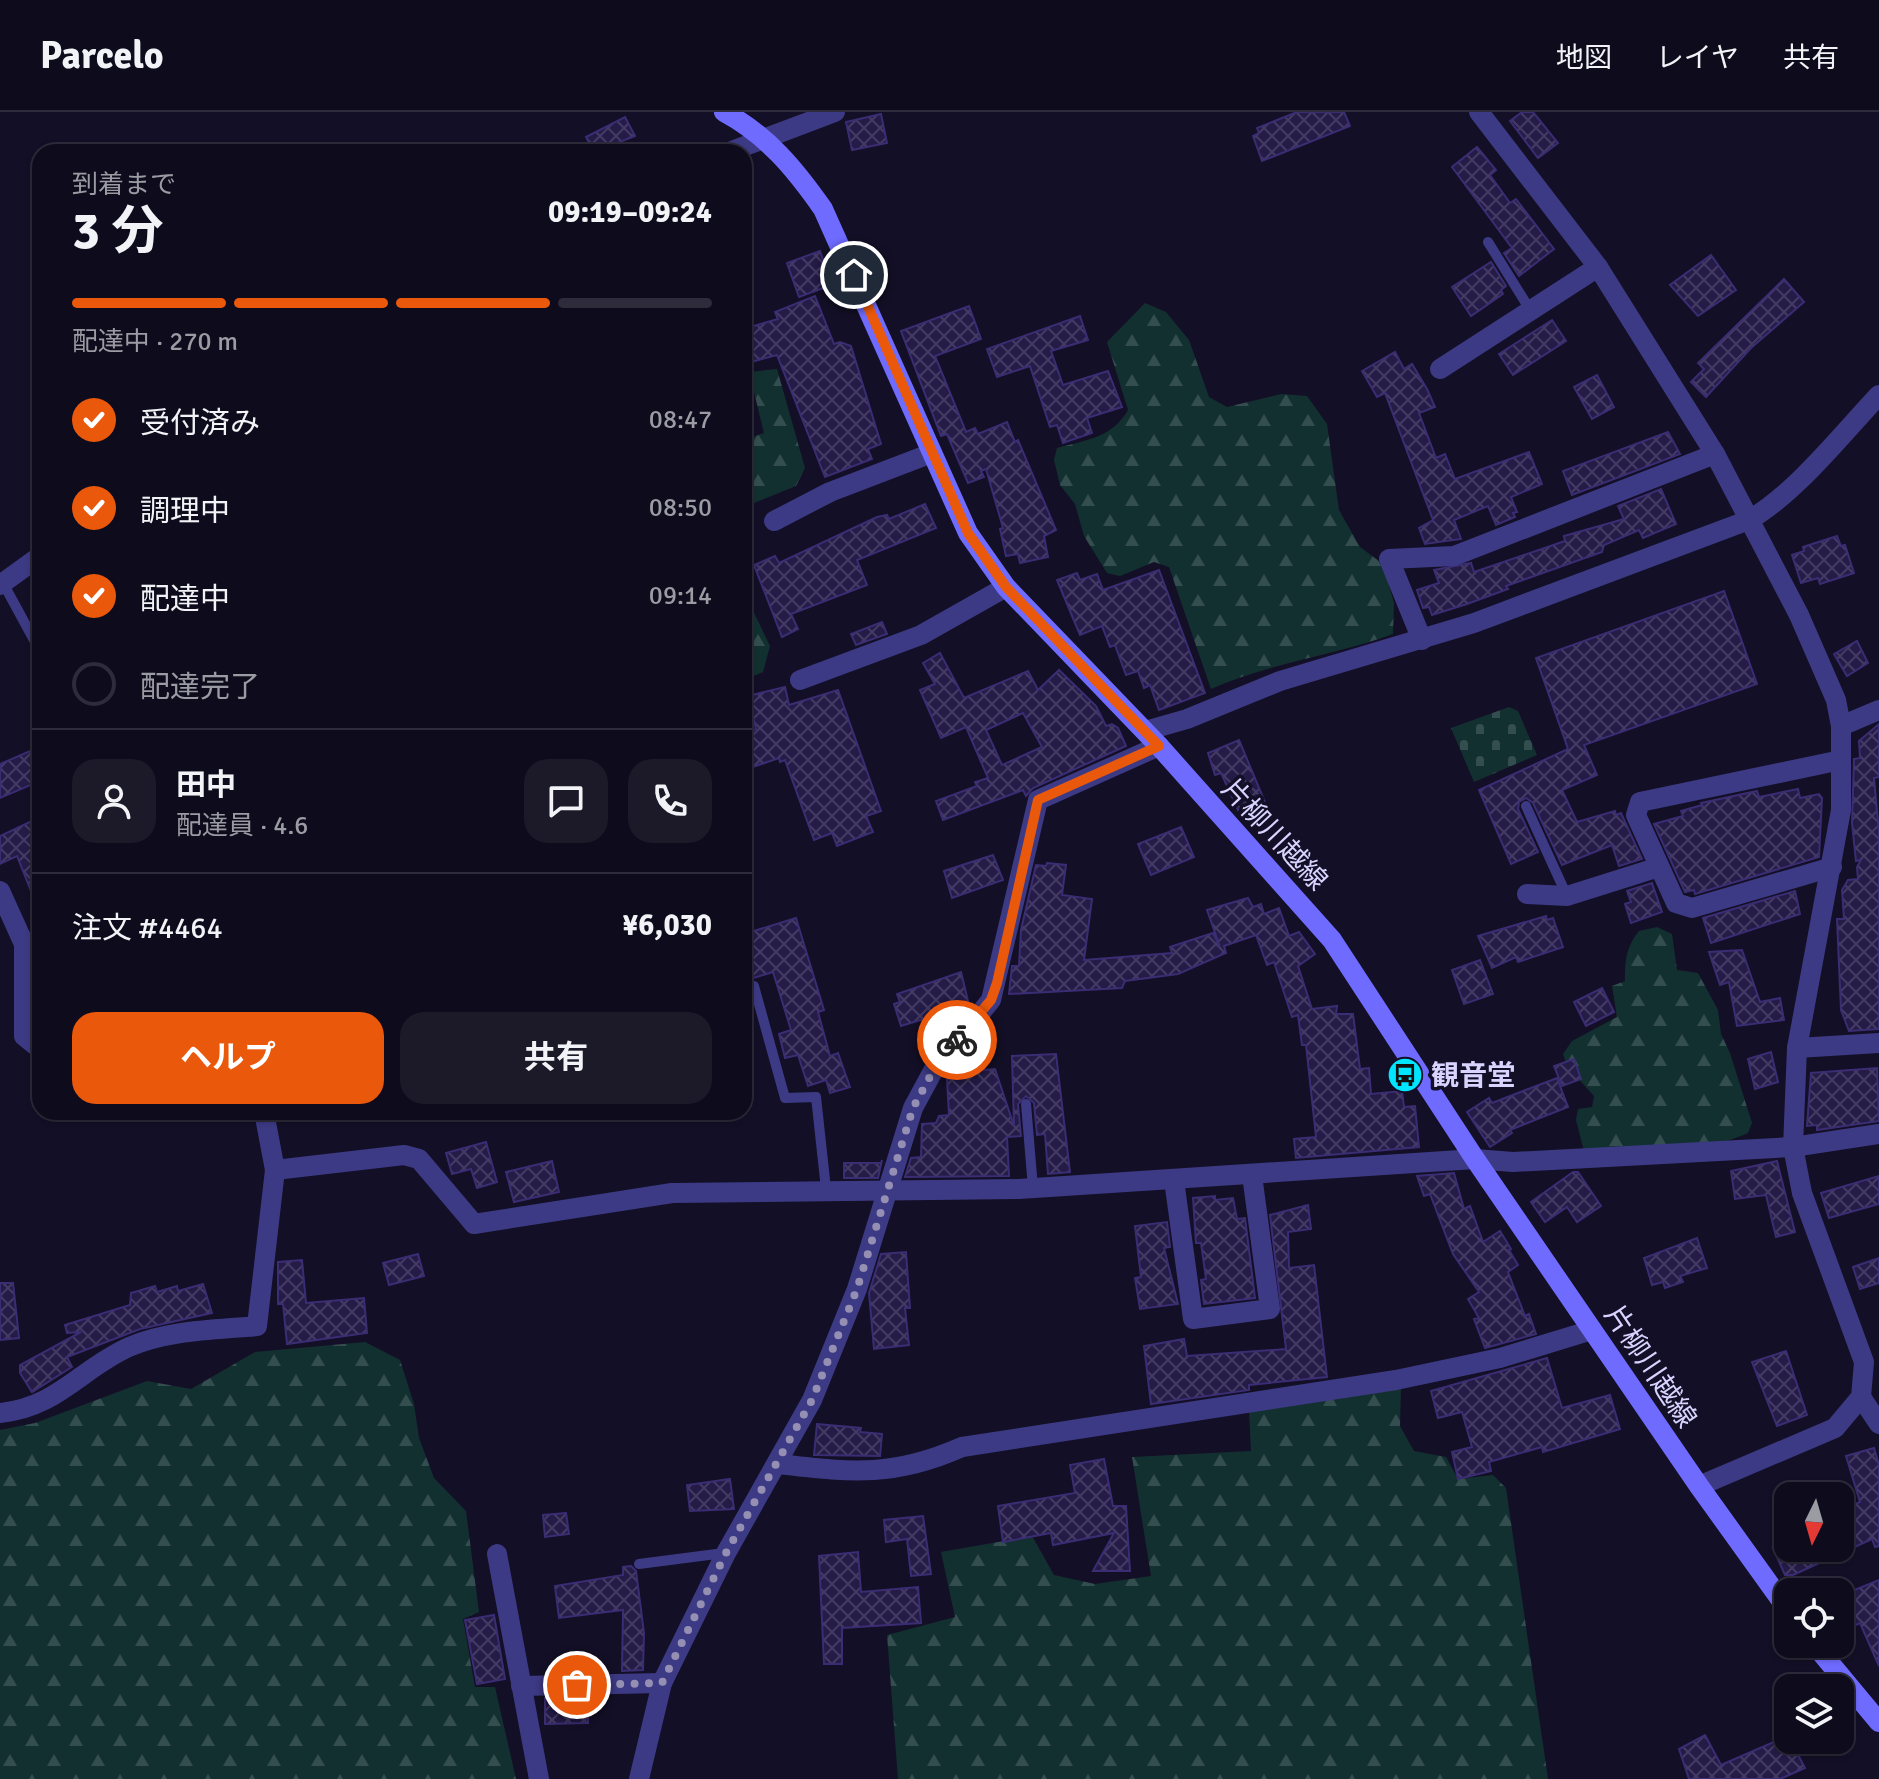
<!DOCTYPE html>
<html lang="ja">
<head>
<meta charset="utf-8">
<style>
	body { margin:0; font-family:Signika,"Noto Sans JP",sans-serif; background:#1c1929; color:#f1f3f6; height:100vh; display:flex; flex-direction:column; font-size:30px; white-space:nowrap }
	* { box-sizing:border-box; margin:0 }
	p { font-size:26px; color:#9b9ba3 }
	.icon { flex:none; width:44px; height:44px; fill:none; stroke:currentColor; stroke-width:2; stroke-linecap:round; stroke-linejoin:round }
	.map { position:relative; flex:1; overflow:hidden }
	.sheet { position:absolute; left:32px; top:32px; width:720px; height:976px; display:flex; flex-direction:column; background:#0e0b1c; border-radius:24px; box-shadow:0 2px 6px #0004,0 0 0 2px #2e2b3b }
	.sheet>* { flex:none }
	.needle { width:52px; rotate:185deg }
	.controls { position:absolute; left:1774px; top:1370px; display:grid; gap:16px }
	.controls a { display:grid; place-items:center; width:80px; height:80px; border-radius:16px; background:#0e0b1c; box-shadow:0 2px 6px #0004,0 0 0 2px #2e2b3b; font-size:40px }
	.pin { position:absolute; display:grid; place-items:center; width:68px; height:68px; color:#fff; margin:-34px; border:4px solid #fff; border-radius:50%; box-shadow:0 2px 8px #0007 }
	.courier { position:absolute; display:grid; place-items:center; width:80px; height:80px; margin:-40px; border:6px solid #ea580c; border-radius:50%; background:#fff; color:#222; box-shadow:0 2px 10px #0007 }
	.head em { font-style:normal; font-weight:700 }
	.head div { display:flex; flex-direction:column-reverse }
	.head { display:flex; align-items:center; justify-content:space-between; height:136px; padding:0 40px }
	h1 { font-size:52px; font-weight:700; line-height:60px }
	.bar { display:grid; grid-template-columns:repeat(4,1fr); gap:12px 8px; align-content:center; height:96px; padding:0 40px }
	.bar i { height:10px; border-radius:6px; background:#2e2b3b }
	.bar .on { background:#ea580c }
	.bar p { grid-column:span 4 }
	.line { display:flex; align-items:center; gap:20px; padding:0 40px; border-top:2px solid #2e2b3b }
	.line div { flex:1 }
	.round { display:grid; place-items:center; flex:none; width:84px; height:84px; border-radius:24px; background:#1c1929 }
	ol { padding:0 40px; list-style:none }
	li { display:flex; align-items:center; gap:24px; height:88px }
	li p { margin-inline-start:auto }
	li .icon { padding:8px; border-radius:50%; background:#ea580c; color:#fff; stroke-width:4 }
	li:last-child { color:#9b9ba3 }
	li i { width:44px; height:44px; border:4px solid #2e2b3b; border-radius:50% }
	.action { display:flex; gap:16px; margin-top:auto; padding:16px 40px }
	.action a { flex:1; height:92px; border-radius:24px; background:#ea580c; color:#fff; font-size:32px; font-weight:700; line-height:92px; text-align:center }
	.action a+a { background:#1c1929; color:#f1f3f6 }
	header { display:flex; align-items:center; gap:48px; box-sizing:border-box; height:112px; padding:0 40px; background:#0e0b1c; border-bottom:2px solid #2e2b3b }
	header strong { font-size:38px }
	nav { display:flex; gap:44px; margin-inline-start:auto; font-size:28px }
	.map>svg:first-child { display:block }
	.forest { fill:url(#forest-firs) }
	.cemetery { fill:url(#cemetery-stones) }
	.building { fill:url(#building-cross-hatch); stroke:#3b2d73; stroke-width:2; fill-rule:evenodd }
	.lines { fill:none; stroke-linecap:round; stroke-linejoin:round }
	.service { stroke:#3d3a85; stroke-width:10 }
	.minor { stroke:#3d3a85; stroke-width:20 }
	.tertiary { stroke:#3d3a85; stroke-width:20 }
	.secondary { stroke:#6f6bff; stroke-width:20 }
	.done { stroke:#948fb3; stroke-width:8; stroke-dasharray:0 14.4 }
	.route { stroke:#ea580c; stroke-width:10 }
	.labels { text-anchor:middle; stroke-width:7; stroke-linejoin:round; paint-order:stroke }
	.street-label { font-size:28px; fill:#d9d4ff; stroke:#130f26 }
	.poi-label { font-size:28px; font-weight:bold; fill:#d9d4ff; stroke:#130f26; text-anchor:start }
</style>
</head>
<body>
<header>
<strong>Parcelo</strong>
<nav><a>地図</a><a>レイヤ</a><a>共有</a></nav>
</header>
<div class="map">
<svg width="1879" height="1667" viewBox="0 0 1879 1667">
	<defs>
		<pattern id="forest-firs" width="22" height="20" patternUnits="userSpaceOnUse" patternTransform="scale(2)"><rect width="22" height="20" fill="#12302f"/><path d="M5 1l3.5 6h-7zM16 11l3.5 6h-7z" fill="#344d4e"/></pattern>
		<pattern id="cemetery-stones" width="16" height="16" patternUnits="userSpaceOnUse" patternTransform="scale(2)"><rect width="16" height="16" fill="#12302f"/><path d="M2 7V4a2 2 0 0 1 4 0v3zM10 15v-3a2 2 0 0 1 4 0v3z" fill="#344d4e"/></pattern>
		<pattern id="building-cross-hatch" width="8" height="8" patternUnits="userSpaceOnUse" patternTransform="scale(2)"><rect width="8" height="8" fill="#241b47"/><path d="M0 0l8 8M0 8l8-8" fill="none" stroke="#433b63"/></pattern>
	</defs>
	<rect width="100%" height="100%" fill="#130f26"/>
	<!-- forest -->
	<g class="forest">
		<path d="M1145 191 1166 200 1189 228 1209 285 1227 295 1281 282 1307 284 1327 312 1339 398 1360 435 1383 452 1394 491 1393 522C1333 544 1269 551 1211 577L1169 455 1154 450 1120 464 1107 461 1084 424 1075 392 1060 373 1054 348 1057 336C1086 328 1112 326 1128 298L1107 230Z"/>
		<path d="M777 257 805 356 796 374 744 395V328L764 321 749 260Z"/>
		<path d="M744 480 770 534 763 560 744 568Z"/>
		<path d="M1657 815 1672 822 1677 858 1698 861 1718 898 1721 922 1730 941 1752 1011 1748 1021C1697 1045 1638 1029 1584 1039L1576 1008 1578 997 1592 995 1594 984 1567 954 1563 942 1572 929 1617 905 1612 874 1625 869C1625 849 1626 835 1639 819Z"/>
		<path d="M365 1230 400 1248 414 1292 419 1326 434 1366 466 1399 479 1500 463 1507 475 1575H495L516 1667H0V1318L35 1311 147 1269 191 1277 255 1240Z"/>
		<path d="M1401 1275 1400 1314 1414 1339 1446 1345 1458 1367 1493 1363 1506 1376 1548 1667H898L887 1523 955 1505 941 1440 1032 1424 1054 1463 1095 1472 1151 1464 1132 1345 1251 1339 1249 1300Z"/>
	</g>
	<!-- cemetery -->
	<path class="cemetery" d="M1509 595 1518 599 1537 643 1474 670 1451 616Z"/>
	<!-- building -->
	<g class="building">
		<path d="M1297 0H1344L1350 14 1262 49 1253 24 1259 21 1257 16Z"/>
		<path d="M1522 0H1533L1558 31 1538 46 1510 9Z"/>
		<path d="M881 2 887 31 852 38 846 10Z"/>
		<path d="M625 5 635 24 594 40 586 25Z"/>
		<path d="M1477 35 1496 58 1490 63 1510 91 1516 87 1554 137 1519 164 1504 141 1512 136 1452 55Z"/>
		<path d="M820 139 832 173 799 185 787 151Z"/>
		<path d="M1711 143 1736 178 1698 204 1670 173Z"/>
		<path d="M1491 150 1506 174 1501 178 1503 182 1471 204 1452 175Z"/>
		<path d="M1784 167 1804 190 1751 236 1706 285 1691 270 1704 257 1698 251Z"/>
		<path d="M815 184 834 232 840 230 851 234 881 332 868 337 872 347 825 365 777 243 747 251 744 240V222L751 220 750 215 778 207 775 200Z"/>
		<path d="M969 194 981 227 935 244 966 320 975 316 978 322 1007 310 1015 330 1018 328 1056 418 1044 424 1048 445 1020 451 1018 442 1006 444 1000 417 1003 416 986 357 981 359 984 365 968 371 947 322 941 324 901 219Z"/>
		<path d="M1080 204 1088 228 1051 239 1063 273 1108 259 1122 295 1087 306 1092 321 1063 331 1057 313 1050 315 1030 254 997 265 987 237Z"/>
		<path d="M1552 208 1566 229 1513 263 1499 242Z"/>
		<path d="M1395 240 1404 257 1412 252 1427 277 1435 295 1419 301 1436 346 1445 342 1455 367 1529 340 1542 372 1511 385 1517 400 1513 401 1515 405 1496 413 1488 394 1454 408 1461 427 1425 432 1419 416 1433 408 1385 281 1377 285 1362 259Z"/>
		<path d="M1597 263 1614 295 1592 307 1574 275Z"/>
		<path d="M1668 320 1680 342 1572 383 1563 359Z"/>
		<path d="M1661 377 1676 412 1643 426 1639 418 1604 433 1602 440 1506 474 1508 477 1467 492 1432 503 1429 495 1423 496 1417 478 1439 471 1434 458 1471 451 1474 460 1565 429 1564 424 1624 407 1618 394Z"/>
		<path d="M925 392 936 416 857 448 867 473 791 502 798 517 782 525 754 453 775 444 779 451 877 405 887 403 889 407Z"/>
		<path d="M1837 424 1841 434 1845 433 1854 461 1820 472 1818 466 1801 471 1792 443 1804 439 1803 435Z"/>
		<path d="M1159 458 1205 581 1159 598 1150 573 1144 576 1138 559 1126 563 1115 533 1110 535 1102 514 1080 523 1057 468 1077 461 1080 468 1097 462 1103 478Z"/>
		<path d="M1724 479 1757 572 1584 633 1597 663 1562 678 1577 710 1615 699 1616 703 1621 701 1642 747 1619 754 1612 733 1562 753 1533 691 1526 686 1519 690 1518 697 1538 740 1511 752 1479 678 1568 637 1536 546Z"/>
		<path d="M882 510 887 522 856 533 851 522Z"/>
		<path d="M1857 529 1868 551 1847 564 1834 542Z"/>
		<path d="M940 541 964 586 1028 559 1038 578 1059 558 1096 594 1106 614 1112 612 1118 616 1126 634 1033 676 1026 684 1023 678 943 708 936 689 977 674 975 670 988 666 966 615 941 626 920 578 935 572 923 551ZM1023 601 1042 635 1002 653 986 618Z"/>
		<path d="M785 575 789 593 838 578 881 699 866 704 873 720 837 734 832 721 814 728 785 648 780 650 779 646 744 658V621L756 617 748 584Z"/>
		<path d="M1879 612V665L1874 666 1879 721V917L1849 919 1841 898 1837 807H1844L1842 778 1848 768 1858 767 1857 755 1861 748 1856 749 1852 711 1854 647 1860 646 1859 629Z"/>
		<path d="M1239 628 1267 695 1245 705 1241 696 1238 698 1221 661 1215 663 1208 641Z"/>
		<path d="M30 639 40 669 0 686V652Z"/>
		<path d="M1798 677 1800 686 1819 682 1822 686 1819 745 1695 782 1694 778 1685 780 1654 712 1683 704 1681 699 1702 693 1701 691 1757 679 1759 685Z"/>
		<path d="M40 705V799H39L17 744 0 752V724Z"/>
		<path d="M1181 715 1194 745 1151 763 1138 732Z"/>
		<path d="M993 743 1003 768 952 786 944 759Z"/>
		<path d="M1047 751 1066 753 1062 783 1092 787 1084 848 1172 841 1170 835 1213 821 1220 835 1207 798 1248 786 1253 795 1261 792 1264 802 1279 796 1289 824 1299 820 1315 842 1298 854 1312 897 1337 894 1336 902H1353L1360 957 1369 956 1371 982 1402 979 1404 995 1415 994 1419 1035 1296 1046 1294 1027 1316 1025 1306 933H1302L1298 903 1292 905 1274 850 1267 853 1256 823 1224 834 1226 841 1178 862 1125 869 1122 876 1009 882 1012 854H1019L1021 818 1036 753 1046 754Z"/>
		<path d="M1652 771 1662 800 1631 811 1625 792 1631 790 1627 779Z"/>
		<path d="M1795 779 1800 802 1711 831 1703 806Z"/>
		<path d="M1546 804 1547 808 1553 806 1563 835 1518 850 1516 845 1492 856 1478 824Z"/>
		<path d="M796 806 824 898 818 900 830 944 838 941 850 975 830 981 826 968 808 974 798 943 785 946 779 922 791 918 773 860 744 869V822Z"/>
		<path d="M1742 838 1760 890 1780 886 1784 908 1737 914 1729 870 1720 873 1709 840Z"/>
		<path d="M1480 848 1493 882 1464 892 1452 858Z"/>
		<path d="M961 860 969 893 901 914 894 892 900 890 897 882Z"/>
		<path d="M1602 876 1614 900 1586 914 1574 890Z"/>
		<path d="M1771 940 1778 970 1755 977 1748 947Z"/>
		<path d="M1056 942 1070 1060 1048 1062 1045 1022 1037 1023 1034 991 1026 984 1018 992 1021 1024 1007 1025 1009 1064 905 1065 911 1046 921 1045 922 1012 936 1011 939 1004 949 1003 947 967 957 966 962 960 995 957 1014 1014 1012 944Z"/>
		<path d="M1574 947 1581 967 1562 974 1554 954Z"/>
		<path d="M1877 956 1879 1009 1817 1018V1013L1807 1014 1811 961Z"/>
		<path d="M1557 966 1568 995 1510 1018 1512 1021 1490 1035 1467 1000 1489 986 1492 991Z"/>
		<path d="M486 1030 497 1070 477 1076 471 1057 452 1062 446 1041Z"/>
		<path d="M882 1048 878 1066H844V1051H881Z"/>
		<path d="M552 1049 559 1080 514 1090 506 1060Z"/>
		<path d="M1777 1049 1795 1120 1776 1125 1766 1083 1735 1087 1731 1059Z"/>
		<path d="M1573 1060H1578L1601 1094 1577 1110 1567 1095 1545 1110 1531 1090Z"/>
		<path d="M1454 1061 1464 1097 1470 1094 1483 1130 1500 1119 1511 1137 1509 1138 1518 1153 1508 1160 1525 1204 1529 1202 1536 1222 1485 1236 1474 1207 1479 1206 1468 1187 1479 1180 1453 1142 1430 1082 1424 1084 1417 1064Z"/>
		<path d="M1879 1064V1092L1829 1106 1821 1081Z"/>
		<path d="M1215 1084V1088L1233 1086 1237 1107 1245 1106 1255 1186 1204 1192 1201 1168 1206 1167 1201 1131H1196L1193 1086Z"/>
		<path d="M1308 1093 1311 1117 1288 1120 1289 1156 1314 1153 1327 1265 1249 1273V1278L1151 1292 1144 1234 1184 1227 1187 1244 1286 1237 1270 1103Z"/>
		<path d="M1167 1110 1170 1135 1164 1136 1178 1192 1140 1197 1135 1166 1141 1165 1135 1114Z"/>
		<path d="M1697 1126 1707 1156 1680 1164 1683 1170 1665 1176 1663 1170 1652 1173 1644 1146Z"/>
		<path d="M906 1140 910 1196H905L909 1233 874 1237 869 1181 881 1142Z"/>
		<path d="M418 1142 424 1164 389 1173 383 1151Z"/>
		<path d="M1879 1146V1171L1860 1177 1853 1155Z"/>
		<path d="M302 1148 306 1191 364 1186 367 1221 287 1232 283 1192H278V1150Z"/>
		<path d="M0 1171H13L19 1226 0 1228Z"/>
		<path d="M203 1172 212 1201 140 1217 67 1245 72 1255 32 1280 20 1261V1253L81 1220 67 1221 65 1213 130 1193 131 1181 155 1174 157 1180 177 1174 178 1179Z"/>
		<path d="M1786 1239 1807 1303 1777 1314 1752 1250Z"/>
		<path d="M1547 1246 1562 1296 1610 1283 1620 1317 1543 1340 1542 1335 1489 1350 1491 1359 1458 1367 1452 1340 1472 1335 1462 1300 1438 1306 1431 1279Z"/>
		<path d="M817 1312 861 1316 860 1320 882 1322 880 1344 814 1343Z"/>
		<path d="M1874 1336 1879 1353V1434L1875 1435 1872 1427 1793 1463H1785L1773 1436H1840V1399L1860 1390 1846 1344Z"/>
		<path d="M1104 1347 1113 1394H1126L1130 1459H1093L1114 1421 1053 1433 1051 1421 1003 1430 998 1394 1075 1381 1070 1353Z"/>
		<path d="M730 1367 734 1397 690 1399 687 1373Z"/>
		<path d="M566 1401 569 1422 545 1425 543 1403Z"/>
		<path d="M923 1404 931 1462 911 1464 907 1427 886 1430 884 1408Z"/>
		<path d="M858 1440 861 1480 918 1475 921 1511 842 1516V1552H824L819 1444Z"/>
		<path d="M631 1454 636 1459 644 1521 643 1558 622 1559 623 1498 559 1506 555 1474 623 1463V1455Z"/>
		<path d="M1879 1468V1554L1860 1511 1840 1520V1484Z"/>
		<path d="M494 1503 505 1567 477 1572 465 1508Z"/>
		<path d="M545 1586H588V1611L545 1612Z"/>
		<path d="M1705 1623 1721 1653 1788 1624 1805 1656 1780 1667H1689L1679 1637Z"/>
	</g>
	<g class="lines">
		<!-- service -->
		<g class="service">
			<path d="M1488 130 1529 196"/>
			<path d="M3 471 40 539"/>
			<path d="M1526 694 1567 784"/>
			<path d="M754 874 785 986 816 985 826 1077"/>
			<path d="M1026 992 1033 1076"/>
			<path d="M639 1452 724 1441"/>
		</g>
		<!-- minor -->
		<g class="minor">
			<path d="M1479 0 1598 155 1715 342 1799 503 1836 588 1841 614V698L1797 936 1793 1035 1802 1081 1864 1250 1861 1285 1835 1316 1699 1374"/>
			<path d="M729 40 835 0"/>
			<path d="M1440 257 1598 155"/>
			<path d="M774 409 830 380 932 341"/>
			<path d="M0 473 40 444"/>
			<path d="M1422 528 1389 447 1454 444 1715 342"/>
			<path d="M800 568 921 523 1006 475"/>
			<path d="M1841 614 1879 598"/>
			<path d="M1145 619 1187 607 1280 569 1474 511 1749 408C1796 381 1841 323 1879 283"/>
			<path d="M1832 755 1692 796 1676 791 1636 703 1640 690 1841 648"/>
			<path d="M0 779 24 832V924L40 937"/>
			<path d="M1527 782 1567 784 1659 755"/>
			<path d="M1797 936 1879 931"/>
			<path d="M264 1000 275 1058 404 1043 419 1047 474 1112 672 1081 1019 1077 1475 1047 1513 1050 1793 1035 1879 1022"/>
			<path d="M1174 1068 1193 1207 1270 1197 1252 1063"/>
			<path d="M0 1301C58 1295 80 1257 129 1235 168 1218 215 1218 257 1214L275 1058"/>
			<path d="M777 1352C850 1360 892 1366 962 1335L1396 1268 1500 1246 1592 1218"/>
			<path d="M497 1442 539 1667"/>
			<path d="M521 1574 662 1571"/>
			<path d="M639 1667 662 1571 726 1441 812 1288 857 1177 913 996 933 959 991 888 1038 688 1159 634"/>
		</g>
		<!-- tertiary -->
		<path class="tertiary" d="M1861 1285 1879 1312"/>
		<!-- secondary -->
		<g class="secondary">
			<path d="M724 0C767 23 795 57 823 97L968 421 1006 475 1159 634 1332 828 1475 1047 1699 1374 1788 1498"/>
			<path d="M1814 1532 1879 1610"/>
		</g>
	</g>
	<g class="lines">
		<!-- done -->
		<path class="done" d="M577 1573 662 1571 726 1441 812 1288 857 1177 913 996 933 959 957 928"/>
		<!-- route -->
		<path class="route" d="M854 163 968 421 1006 475 1159 634 1038 688 997 871 991 888 957 928"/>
	</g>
	<!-- icons -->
	<defs>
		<symbol id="bus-disc" viewBox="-11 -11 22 22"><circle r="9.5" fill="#00e5ff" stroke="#130f26"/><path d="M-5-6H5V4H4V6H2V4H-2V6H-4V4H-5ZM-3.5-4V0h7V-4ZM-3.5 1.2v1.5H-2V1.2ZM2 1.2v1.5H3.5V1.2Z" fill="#111"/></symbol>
	</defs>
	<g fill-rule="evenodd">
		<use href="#bus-disc" x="1385" y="943" width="40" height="40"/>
	</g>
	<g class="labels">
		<!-- street labels -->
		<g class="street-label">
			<text transform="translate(1275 722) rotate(47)" y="10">片柳川越線</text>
			<text transform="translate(1651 1254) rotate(56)" y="10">片柳川越線</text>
		</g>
		<!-- poi labels -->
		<g class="poi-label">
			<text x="1431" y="973">観音堂</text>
		</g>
	</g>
</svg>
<div class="controls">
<a><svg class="needle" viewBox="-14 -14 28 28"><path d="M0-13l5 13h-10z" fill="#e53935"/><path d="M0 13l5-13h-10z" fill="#9b9ba3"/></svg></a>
<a><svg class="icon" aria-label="locate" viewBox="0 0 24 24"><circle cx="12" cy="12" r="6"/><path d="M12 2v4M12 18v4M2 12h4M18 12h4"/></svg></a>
<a><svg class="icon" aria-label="layers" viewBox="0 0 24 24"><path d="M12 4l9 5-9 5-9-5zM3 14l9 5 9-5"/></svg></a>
</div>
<div class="pin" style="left:577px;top:1573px;background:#ea580c"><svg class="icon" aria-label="bag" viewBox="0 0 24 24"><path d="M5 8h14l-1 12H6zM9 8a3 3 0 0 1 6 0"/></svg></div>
<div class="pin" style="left:854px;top:163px;background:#1f2937"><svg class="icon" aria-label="home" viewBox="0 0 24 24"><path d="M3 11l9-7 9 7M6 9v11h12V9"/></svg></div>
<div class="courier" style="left:957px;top:928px"><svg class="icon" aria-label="bike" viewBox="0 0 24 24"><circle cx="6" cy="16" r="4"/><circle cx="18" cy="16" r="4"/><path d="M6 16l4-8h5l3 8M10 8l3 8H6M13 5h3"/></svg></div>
<section class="sheet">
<div class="head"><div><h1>3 分</h1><p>到着まで</p></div><em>09:19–09:24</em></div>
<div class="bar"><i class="on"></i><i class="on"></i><i class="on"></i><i></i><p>配達中 · 270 m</p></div>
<ol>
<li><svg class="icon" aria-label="check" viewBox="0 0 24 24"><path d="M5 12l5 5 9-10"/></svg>受付済み<p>08:47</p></li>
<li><svg class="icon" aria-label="check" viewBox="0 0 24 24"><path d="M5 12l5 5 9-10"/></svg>調理中<p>08:50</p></li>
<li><svg class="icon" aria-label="check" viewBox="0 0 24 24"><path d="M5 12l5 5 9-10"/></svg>配達中<p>09:14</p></li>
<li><i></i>配達完了</li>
</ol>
<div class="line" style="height:144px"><a class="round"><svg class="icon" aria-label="person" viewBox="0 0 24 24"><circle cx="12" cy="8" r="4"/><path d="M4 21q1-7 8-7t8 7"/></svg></a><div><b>田中</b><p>配達員 · 4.6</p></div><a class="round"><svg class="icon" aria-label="chat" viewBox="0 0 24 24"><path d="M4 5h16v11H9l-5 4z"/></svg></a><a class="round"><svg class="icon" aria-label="phone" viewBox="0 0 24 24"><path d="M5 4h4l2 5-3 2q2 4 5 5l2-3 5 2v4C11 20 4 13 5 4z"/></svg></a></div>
<div class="line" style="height:104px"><div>注文 #4464</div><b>¥6,030</b></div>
<div class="action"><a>ヘルプ</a><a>共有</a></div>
</section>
</div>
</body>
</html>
